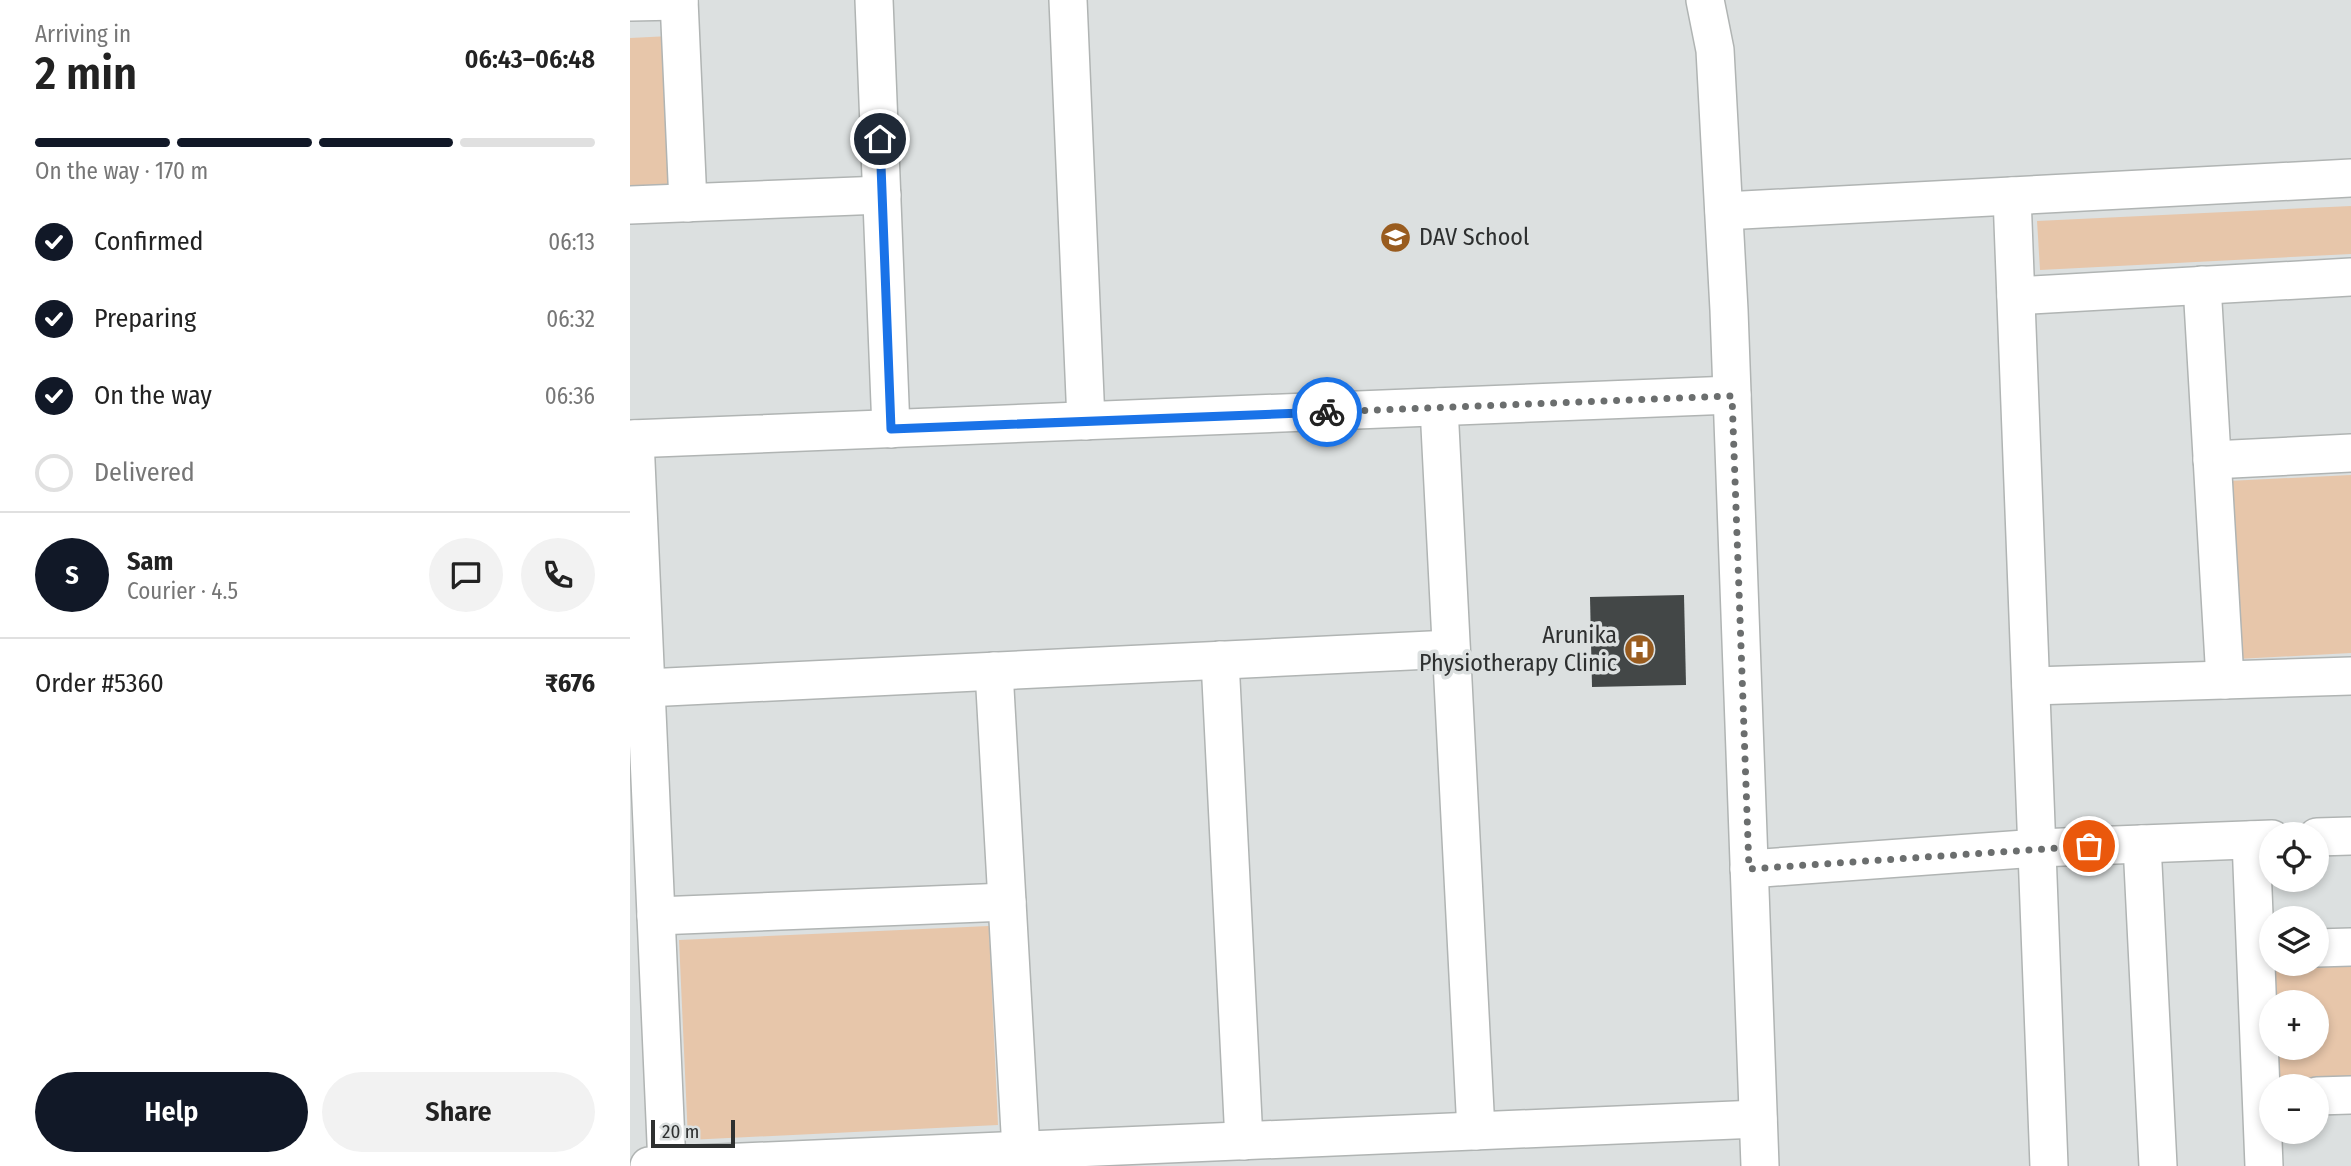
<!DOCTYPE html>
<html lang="en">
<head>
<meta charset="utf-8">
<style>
	body { margin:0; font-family:"Fira Sans Condensed",sans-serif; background:#f2f2f2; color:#222; height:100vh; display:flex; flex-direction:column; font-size:26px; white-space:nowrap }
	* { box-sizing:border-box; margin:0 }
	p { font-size:23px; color:#767676 }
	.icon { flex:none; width:38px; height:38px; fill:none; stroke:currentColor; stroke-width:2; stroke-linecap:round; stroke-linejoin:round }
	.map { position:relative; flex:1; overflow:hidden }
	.panel { display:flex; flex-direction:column; background:#fff; width:630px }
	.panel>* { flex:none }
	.buttons { position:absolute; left:1629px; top:822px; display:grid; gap:14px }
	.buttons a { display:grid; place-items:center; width:70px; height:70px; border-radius:50%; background:#fff; box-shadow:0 4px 10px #0003; font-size:35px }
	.scale { position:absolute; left:21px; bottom:18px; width:84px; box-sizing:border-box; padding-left:7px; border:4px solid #2e3030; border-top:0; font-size:19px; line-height:24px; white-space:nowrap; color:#2e3030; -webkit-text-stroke:5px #dce0e0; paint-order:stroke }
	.pin { position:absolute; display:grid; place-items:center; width:60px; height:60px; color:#fff; margin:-30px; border:4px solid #fff; border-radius:50%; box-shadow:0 2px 7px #0007 }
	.courier { position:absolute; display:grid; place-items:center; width:70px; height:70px; margin:-35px; border:5px solid #1a73e8; border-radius:50%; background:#fff; color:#222; box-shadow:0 2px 9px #0007 }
	.overview em { font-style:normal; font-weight:600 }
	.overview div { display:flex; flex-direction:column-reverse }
	.overview { display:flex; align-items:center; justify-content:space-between; height:119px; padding:0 35px }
	h1 { font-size:46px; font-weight:600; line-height:52px }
	.bar { display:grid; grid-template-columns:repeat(4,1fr); gap:10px 7px; align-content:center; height:84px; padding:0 35px }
	.bar i { height:9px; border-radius:5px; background:#e0e0e0 }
	.bar .on { background:#111827 }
	.bar p { grid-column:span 4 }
	.line { display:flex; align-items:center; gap:18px; padding:0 35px; border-top:2px solid #e0e0e0 }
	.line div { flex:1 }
	.round { display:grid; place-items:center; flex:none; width:74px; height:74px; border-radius:37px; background:#f2f2f2 }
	ol { padding:0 35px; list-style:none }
	li { display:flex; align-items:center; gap:21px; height:77px }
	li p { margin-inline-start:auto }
	li .icon { padding:7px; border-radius:50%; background:#111827; color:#fff; stroke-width:4 }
	li:last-child { color:#767676 }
	li i { width:38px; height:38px; border:4px solid #e0e0e0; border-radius:50% }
	.button { display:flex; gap:14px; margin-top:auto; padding:14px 35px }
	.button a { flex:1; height:80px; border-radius:42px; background:#111827; color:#fff; font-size:28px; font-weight:600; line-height:80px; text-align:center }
	.button a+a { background:#f2f2f2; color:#222 }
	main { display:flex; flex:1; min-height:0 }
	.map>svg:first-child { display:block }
	.park { fill:#e7c6aa }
	.building { fill:#434747 }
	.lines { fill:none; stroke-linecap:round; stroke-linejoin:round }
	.minor-casing { stroke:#b0b4b3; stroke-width:40 }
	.minor { stroke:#fff; stroke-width:37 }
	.done { stroke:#6b6e6e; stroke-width:7; stroke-dasharray:0 12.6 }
	.route { stroke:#1a73e8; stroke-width:9 }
	.labels { text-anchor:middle; stroke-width:7; stroke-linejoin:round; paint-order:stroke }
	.poi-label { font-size:24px; fill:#2e3030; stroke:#dce0e0; text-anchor:start }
</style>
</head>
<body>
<main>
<section class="panel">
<div class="overview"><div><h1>2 min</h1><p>Arriving in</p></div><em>06:43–06:48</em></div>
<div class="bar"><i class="on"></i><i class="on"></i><i class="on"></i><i></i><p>On the way · 170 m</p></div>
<ol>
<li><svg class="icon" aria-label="check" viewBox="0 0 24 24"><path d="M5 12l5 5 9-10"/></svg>Confirmed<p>06:13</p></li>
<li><svg class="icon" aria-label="check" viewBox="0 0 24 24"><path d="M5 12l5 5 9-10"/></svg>Preparing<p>06:32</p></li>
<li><svg class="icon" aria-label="check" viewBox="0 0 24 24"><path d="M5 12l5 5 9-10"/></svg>On the way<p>06:36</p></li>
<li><i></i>Delivered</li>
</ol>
<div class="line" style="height:126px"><b class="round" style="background:#111827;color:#fff">S</b><div><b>Sam</b><p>Courier · 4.5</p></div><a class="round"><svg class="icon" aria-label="chat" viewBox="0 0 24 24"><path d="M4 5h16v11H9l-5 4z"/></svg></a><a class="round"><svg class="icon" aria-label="phone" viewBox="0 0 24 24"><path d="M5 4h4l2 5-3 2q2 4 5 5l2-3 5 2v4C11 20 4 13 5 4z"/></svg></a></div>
<div class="line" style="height:91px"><div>Order #5360</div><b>₹676</b></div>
<div class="button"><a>Help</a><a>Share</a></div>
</section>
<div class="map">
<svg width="1721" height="1166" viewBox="0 0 1721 1166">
	<rect width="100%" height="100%" fill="#dce0e0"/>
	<!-- park -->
	<g class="park">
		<path d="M40 36 44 185 0 187V38Z"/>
		<path d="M1721 206V254L1410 270 1407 221Z"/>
		<path d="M1721 475V653L1607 659 1598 481Z"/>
		<path d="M359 926 368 1125 58 1140 49 940Z"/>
		<path d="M1721 965V1076L1648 1079 1647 1048H1687V1003H1645L1644 968Z"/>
	</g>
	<!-- building -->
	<path class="building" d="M1054 595 1056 685 962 687 960 597Z"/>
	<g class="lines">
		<defs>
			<g id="minor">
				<path d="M49 0 58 203"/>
				<path d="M244 0 261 429"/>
				<path d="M438 0 456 421"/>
				<path d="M1075 0 1085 50 1099 310 1130 1166"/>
				<path d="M0 2 49 1"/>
				<path d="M1382 196 1419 1166"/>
				<path d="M0 205 252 195"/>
				<path d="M1094 211 1721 178"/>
				<path d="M1572 285 1595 680"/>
				<path d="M1386 296 1721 277"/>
				<path d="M809 407 846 1131"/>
				<path d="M0 439 1102 395"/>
				<path d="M5 439 37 1165"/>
				<path d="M1582 460 1721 453"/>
				<path d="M590 660 614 1141"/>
				<path d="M364 671 391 1150"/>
				<path d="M1401 686 1721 676"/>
				<path d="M16 688 821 649"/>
				<path d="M1687 837 1721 836"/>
				<path d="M1621 840 1634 1166"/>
				<path d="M1512 844 1528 1166"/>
				<path d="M1119 869 1407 848 1642 839"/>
				<path d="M26 916 377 902"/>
				<path d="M1687 948 1721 947"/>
				<path d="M1687 1096 1721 1095"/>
				<path d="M19 1166 1128 1119"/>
			</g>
		</defs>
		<!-- minor casing -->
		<use href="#minor" class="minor-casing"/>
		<!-- minor -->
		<use href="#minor" class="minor"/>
	</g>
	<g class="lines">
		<!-- done -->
		<path class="done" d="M697 412 1102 396 1119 869 1459 846"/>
		<!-- route -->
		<path class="route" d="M250 139 261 429 697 412"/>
	</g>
	<!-- icons -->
	<defs>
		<symbol id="school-disc" viewBox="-11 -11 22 22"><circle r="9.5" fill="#995c1f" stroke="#dce0e0"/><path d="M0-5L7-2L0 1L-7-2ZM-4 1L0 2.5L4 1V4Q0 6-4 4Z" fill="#fff"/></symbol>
		<symbol id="hospital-disc" viewBox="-11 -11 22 22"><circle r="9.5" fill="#995c1f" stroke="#dce0e0"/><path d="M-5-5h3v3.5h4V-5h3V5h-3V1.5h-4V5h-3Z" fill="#fff"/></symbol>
	</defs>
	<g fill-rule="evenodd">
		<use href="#school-disc" x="748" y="220" width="35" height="35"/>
		<use href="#hospital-disc" x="992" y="632" width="35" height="35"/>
	</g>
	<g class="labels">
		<!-- poi labels -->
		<g class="poi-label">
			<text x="789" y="245">DAV School</text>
			<text x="987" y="643" text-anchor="end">Arunika<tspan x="987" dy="28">Physiotherapy Clinic</tspan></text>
		</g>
	</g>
</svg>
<div class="buttons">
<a><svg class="icon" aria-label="locate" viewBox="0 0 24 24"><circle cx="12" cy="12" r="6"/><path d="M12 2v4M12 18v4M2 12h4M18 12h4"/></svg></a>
<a><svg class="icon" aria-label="layers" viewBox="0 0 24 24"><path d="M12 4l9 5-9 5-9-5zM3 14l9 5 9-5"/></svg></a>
<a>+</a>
<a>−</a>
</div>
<div class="scale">20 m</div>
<div class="pin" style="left:1459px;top:846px;background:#ea580c"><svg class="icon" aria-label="bag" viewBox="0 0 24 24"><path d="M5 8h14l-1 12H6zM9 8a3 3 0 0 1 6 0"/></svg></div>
<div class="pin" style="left:250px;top:139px;background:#1f2937"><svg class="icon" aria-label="home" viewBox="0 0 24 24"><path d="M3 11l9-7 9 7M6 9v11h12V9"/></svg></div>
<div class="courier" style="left:697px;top:412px"><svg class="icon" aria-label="bike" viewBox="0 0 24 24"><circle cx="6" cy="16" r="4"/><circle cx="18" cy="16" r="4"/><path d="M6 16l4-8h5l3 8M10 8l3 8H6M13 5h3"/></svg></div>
</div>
</main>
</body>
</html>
